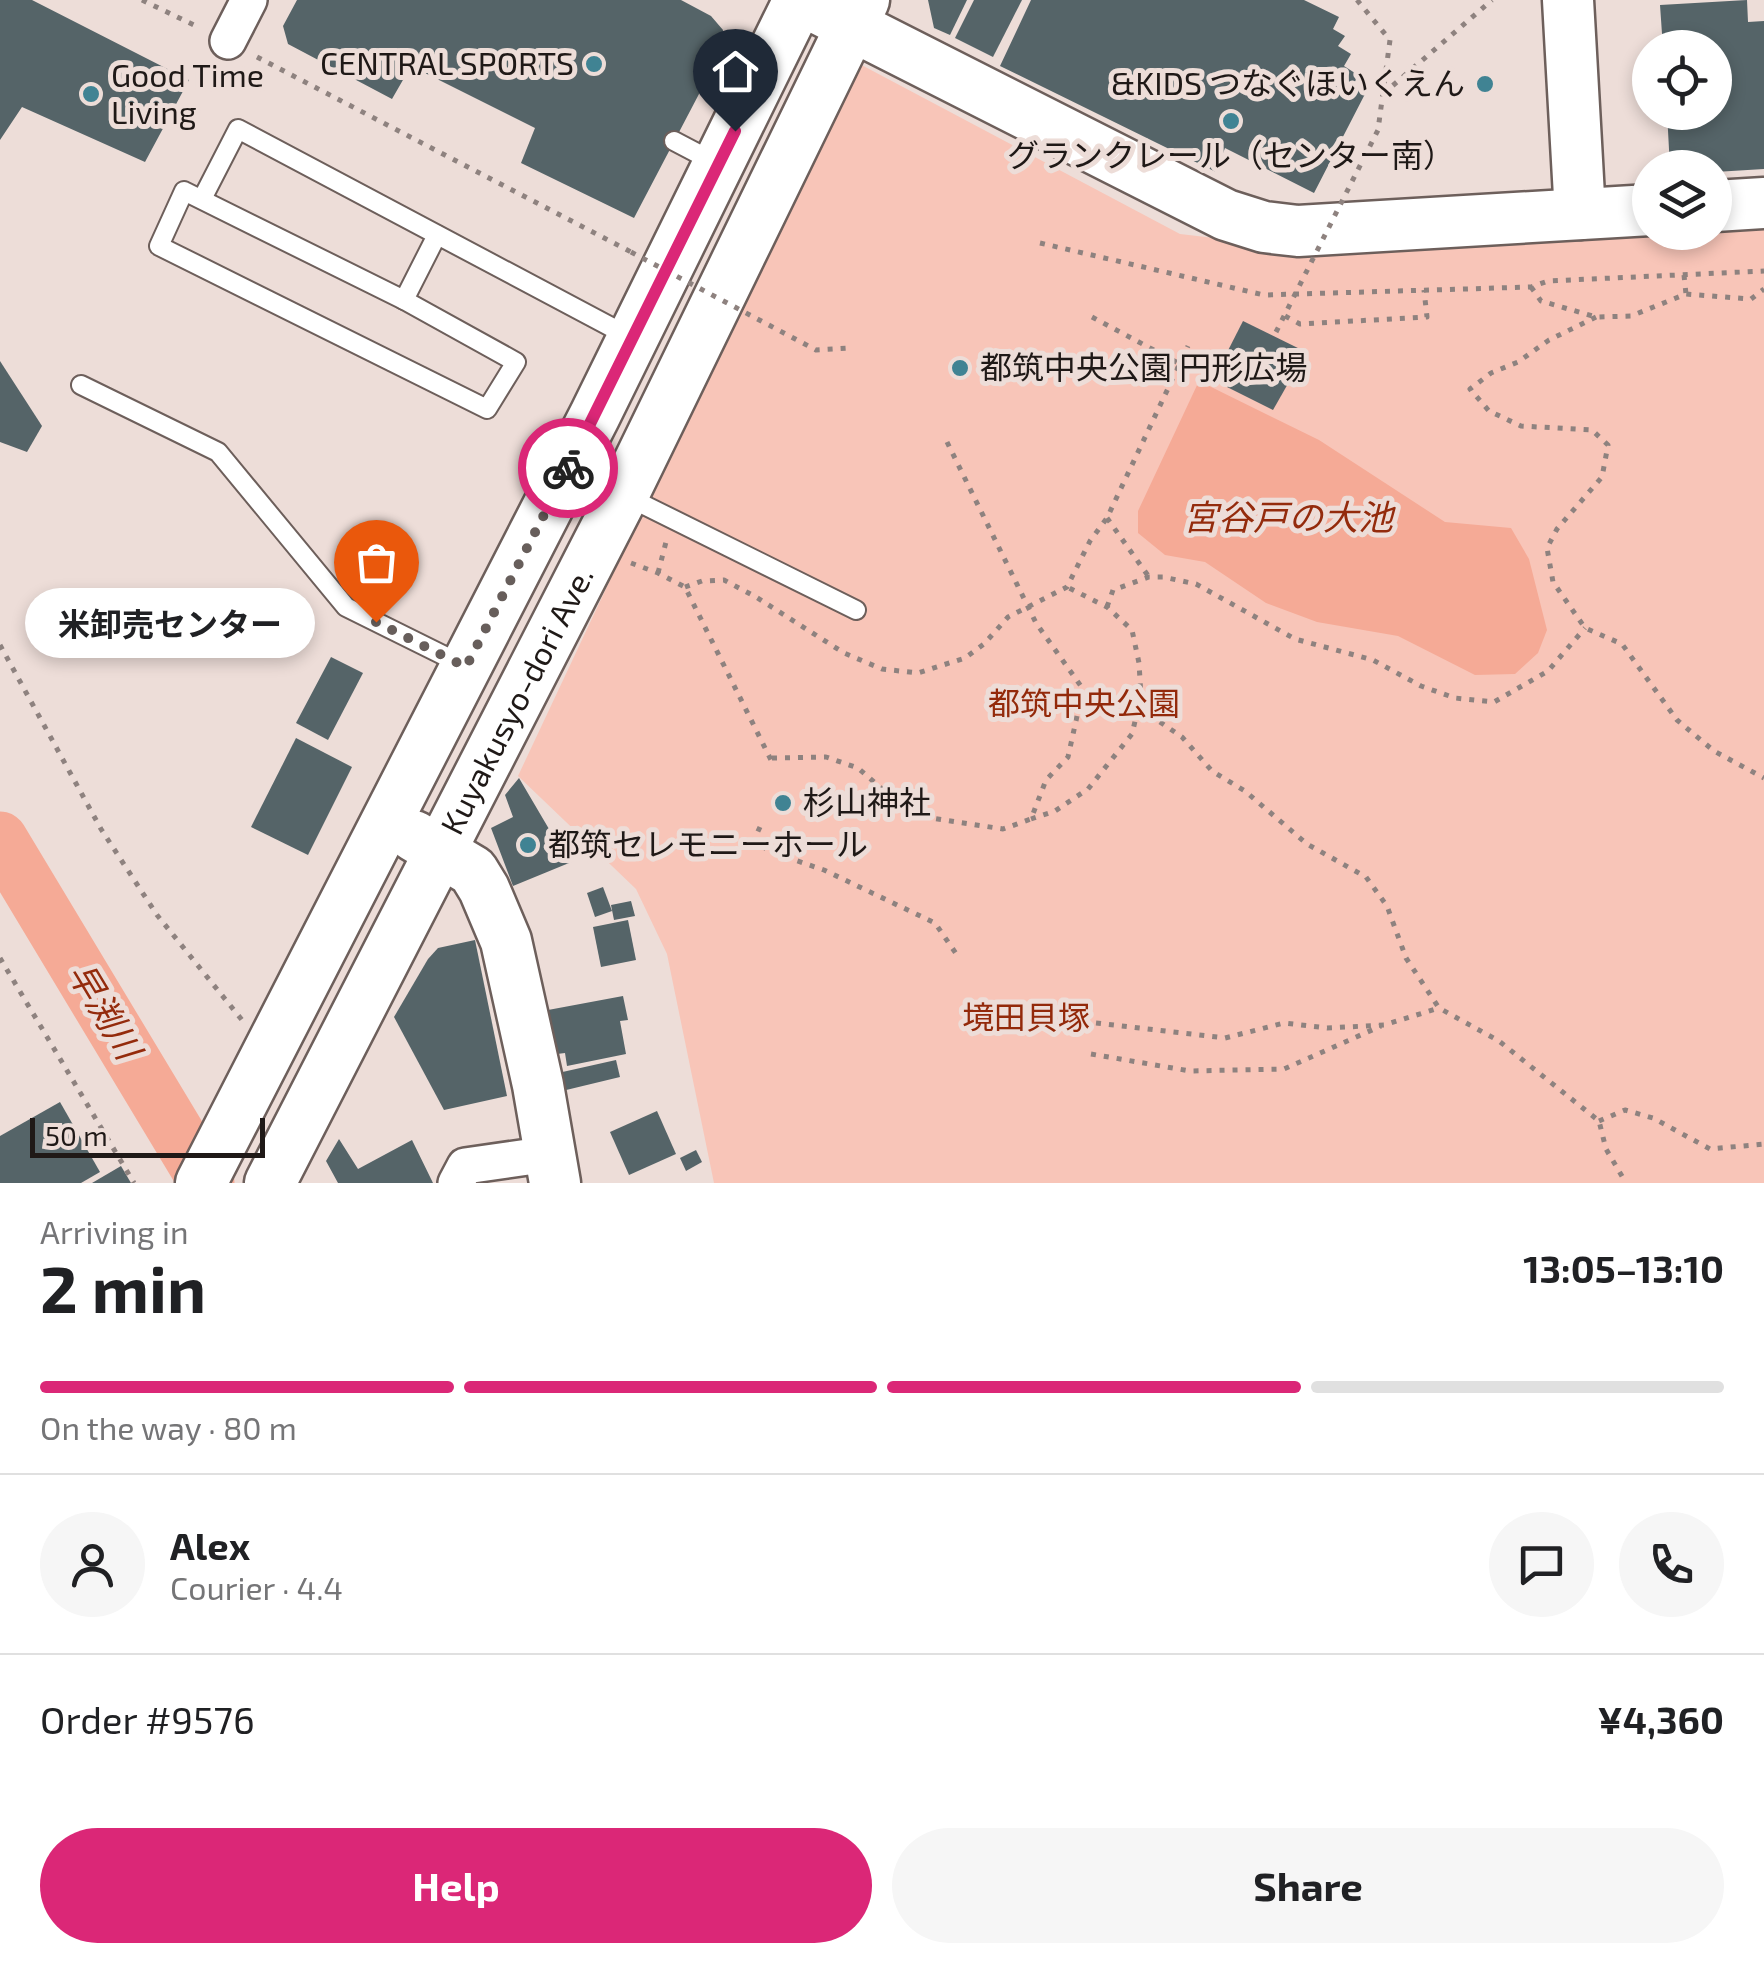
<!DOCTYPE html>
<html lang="en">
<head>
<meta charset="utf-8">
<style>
	body { margin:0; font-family:"Exo 2","Noto Sans JP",sans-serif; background:#f6f6f6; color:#202124; height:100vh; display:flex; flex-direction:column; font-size:38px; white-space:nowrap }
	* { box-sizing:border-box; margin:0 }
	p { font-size:32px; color:#757577 }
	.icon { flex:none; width:55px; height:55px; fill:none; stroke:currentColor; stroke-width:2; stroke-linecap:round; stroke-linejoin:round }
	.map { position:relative; height:1183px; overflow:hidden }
	.drawer { display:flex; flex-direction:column; background:#fff; flex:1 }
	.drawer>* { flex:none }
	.buttons { position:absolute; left:1632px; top:30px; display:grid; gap:20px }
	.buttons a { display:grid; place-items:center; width:100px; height:100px; border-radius:50%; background:#fff; box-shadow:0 5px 15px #0003; font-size:50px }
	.scale { position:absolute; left:30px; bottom:25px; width:235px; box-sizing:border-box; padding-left:10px; border:5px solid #1f1917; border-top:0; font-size:28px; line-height:35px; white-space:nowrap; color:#1f1917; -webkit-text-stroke:8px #edddd8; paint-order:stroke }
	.pin { position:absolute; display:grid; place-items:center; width:85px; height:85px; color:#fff; margin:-102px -42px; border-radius:50% 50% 50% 0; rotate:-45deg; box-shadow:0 0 10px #0007 }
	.pin .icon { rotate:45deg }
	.courier { position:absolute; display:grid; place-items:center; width:100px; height:100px; margin:-50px; border:8px solid #db2777; border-radius:50%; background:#fff; color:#222; box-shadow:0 2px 12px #0007 }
	.bubble { position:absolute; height:70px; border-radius:35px; background:#fff; box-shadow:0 5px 15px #0003; font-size:32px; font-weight:700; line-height:70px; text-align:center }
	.head em { font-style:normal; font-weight:700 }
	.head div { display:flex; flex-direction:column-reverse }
	.head { display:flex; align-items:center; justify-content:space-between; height:170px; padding:0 40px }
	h1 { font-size:65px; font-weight:700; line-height:75px }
	.bar { display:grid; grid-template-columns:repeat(4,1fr); gap:15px 10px; align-content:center; height:120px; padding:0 40px }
	.bar i { height:12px; border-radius:8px; background:#e0e0e0 }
	.bar .current { background:#db2777 }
	.bar p { grid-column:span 4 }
	.line { display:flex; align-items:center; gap:25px; padding:0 40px; border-top:2px solid #e0e0e0 }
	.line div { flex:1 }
	.round { display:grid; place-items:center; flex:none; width:105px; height:105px; border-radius:52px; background:#f6f6f6 }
	.action { display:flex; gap:20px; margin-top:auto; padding:20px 40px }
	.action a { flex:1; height:115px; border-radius:60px; background:#db2777; color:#fff; font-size:40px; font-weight:700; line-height:115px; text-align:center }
	.action a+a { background:#f6f6f6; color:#202124 }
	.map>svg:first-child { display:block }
	.green { fill:#f8c5b8 }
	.water { fill:#f5aa96 }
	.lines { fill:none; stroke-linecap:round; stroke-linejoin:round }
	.river { stroke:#f5aa96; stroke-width:55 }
	.building { fill:#556468 }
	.lane-casing { stroke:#6d5f5b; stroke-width:22 }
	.street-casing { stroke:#6d5f5b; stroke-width:40 }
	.secondary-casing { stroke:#6d5f5b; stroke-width:55 }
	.path { stroke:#8e827f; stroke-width:5; stroke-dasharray:5 8; stroke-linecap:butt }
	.lane { stroke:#fff; stroke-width:18 }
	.street { stroke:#fff; stroke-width:35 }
	.secondary { stroke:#fff; stroke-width:50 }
	.path-bridge { stroke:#8e827f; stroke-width:5; stroke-dasharray:5 8; stroke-linecap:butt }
	.done { stroke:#675e5b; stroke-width:10; stroke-dasharray:0 18 }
	.route { stroke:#db2777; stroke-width:12 }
	.poi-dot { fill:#408393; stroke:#edddd8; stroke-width:4 }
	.labels { text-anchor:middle; stroke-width:10; stroke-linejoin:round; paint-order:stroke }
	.poi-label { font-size:32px; fill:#1f1917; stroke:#edddd8; text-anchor:start }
	.street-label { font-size:32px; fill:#1f1917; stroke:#edddd8 }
	.park-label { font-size:32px; fill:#93290a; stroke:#edddd8 }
	.water-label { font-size:35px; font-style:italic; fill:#942b0c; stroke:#edddd8 }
</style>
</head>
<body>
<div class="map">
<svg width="1764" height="1183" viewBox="0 0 1764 1183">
	<rect width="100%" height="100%" fill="#edddd8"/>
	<!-- green -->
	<path class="green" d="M854 61 1180 234 1342 253 1414 242 1715 232V231L1764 229V1183H714L667 954 636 889 518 776Z"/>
	<!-- water -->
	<path class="water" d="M1199 381 1319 440 1445 522 1511 528 1529 559 1547 630 1538 653 1515 674 1475 675 1398 636 1317 622 1266 603 1205 562 1165 555 1138 533V511Z"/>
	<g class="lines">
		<!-- river -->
		<path class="river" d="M0 839 207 1183"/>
	</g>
	<!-- building -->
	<g class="building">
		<path d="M0 0H32L189 80 145 162 22 107 0 140Z"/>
		<path d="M297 0H681L711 16 723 30 721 52 634 218 521 163 535 128 411 66 392 99 288 44 283 26Z"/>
		<path d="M928 0H967L950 35 934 28Z"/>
		<path d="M974 0H1022L993 57 955 38Z"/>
		<path d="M1031 0H1304L1339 17 1333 29 1345 36 1338 46 1351 54 1344 66 1358 75 1353 86 1365 94 1314 193 1225 148 1216 172 1000 66Z"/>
		<path d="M1747 0 1748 22 1764 21V169L1715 172V168H1670L1667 112H1715V48H1663L1660 5Z"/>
		<path d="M1243 321 1306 352 1273 410 1213 380Z"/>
		<path d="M0 361 42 426 27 452 0 442Z"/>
		<path d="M331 657 363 673 328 740 296 723Z"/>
		<path d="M296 738 352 767 308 855 251 827Z"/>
		<path d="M519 778 569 863 513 886 491 828 513 817 505 795Z"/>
		<path d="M603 887 612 911 595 917 587 893Z"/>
		<path d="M631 901 635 916 614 920 611 905Z"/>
		<path d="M628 920 636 960 601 967 593 927Z"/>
		<path d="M475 940 507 1096 444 1110 394 1017 428 959 438 948Z"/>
		<path d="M623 996 628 1020 620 1021 626 1054 567 1066 565 1053 557 1054 548 1010Z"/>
		<path d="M616 1060 620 1077 562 1091 558 1073Z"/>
		<path d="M60 1102 100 1172 81 1183H0V1136Z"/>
		<path d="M657 1111 676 1154 629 1175 610 1132Z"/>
		<path d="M339 1139 358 1169 412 1140 433 1183H338L326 1161Z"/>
		<path d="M696 1150 702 1162 686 1171 680 1158Z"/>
		<path d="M121 1166 131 1183H92Z"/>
	</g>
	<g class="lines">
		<defs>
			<g id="lane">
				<path d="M674 141 714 162"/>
				<path d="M184 191 404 300 516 362 487 409 159 246Z"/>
				<path d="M202 199 238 129 628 336"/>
				<path d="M404 300 437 235"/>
				<path d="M81 385 218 452 346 607 461 664"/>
				<path d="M628 497 856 610"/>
			</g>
			<g id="street">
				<path d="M228 41 249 0"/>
				<path d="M456 1183 465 1166 549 1154"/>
			</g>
			<g id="secondary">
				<path d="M1568 0 1580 214"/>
				<path d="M821 10 1226 215 1264 227 1298 231 1650 210"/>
				<path d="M1715 206 1764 203"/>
				<path d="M414 836 473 871 484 889 506 941 538 1085 555 1183"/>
				<path d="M201 1183 595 415 799 0"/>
				<path id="s1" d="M270 1183 623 495 864 0"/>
			</g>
		</defs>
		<!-- lane casing -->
		<use href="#lane" class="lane-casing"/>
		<!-- street casing -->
		<use href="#street" class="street-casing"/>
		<!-- secondary casing -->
		<use href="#secondary" class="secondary-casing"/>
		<!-- path -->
		<g class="path">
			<path d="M142 0 198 27"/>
			<path d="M1357 0 1390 40 1378 130"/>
			<path d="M257 57 631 252"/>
			<path d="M1383 94 1492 0"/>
			<path d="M1040 243 1264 295 1531 287 1548 281 1764 271"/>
			<path d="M1684 275 1686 294"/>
			<path d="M1531 287 1541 301 1596 317 1631 316 1686 294 1751 299 1764 289"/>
			<path d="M1285 316 1300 324 1427 317 1424 290"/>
			<path d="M1092 317 1180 364"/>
			<path d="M1596 317 1549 340 1518 362 1491 373 1470 389 1489 411 1521 426 1592 430 1608 445 1602 477 1557 529 1547 548 1553 582 1585 628 1622 644 1677 720 1714 751 1764 778"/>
			<path d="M1107 518 1149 577"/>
			<path d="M631 563 658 573 685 587 774 766"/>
			<path d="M658 573 666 542"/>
			<path d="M685 587 702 581 724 580 756 597 844 653 882 669 918 673 965 658 984 644 1008 617 1067 587 1090 541 1107 518 1188 346"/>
			<path d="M1107 607 1113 590 1149 577H1163L1196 584 1295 639 1373 660 1421 686 1455 698 1494 702 1548 671 1585 628"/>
			<path d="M0 645 101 829 157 915 242 1020"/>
			<path d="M772 758 826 757 858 768 889 795 931 818 1003 829 1031 819 1046 780 1068 757 1083 689 1138 707 1182 737 1212 771 1245 791 1307 844 1366 877 1387 906 1406 958 1439 1008 1499 1041 1599 1121 1606 1149 1626 1183"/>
			<path d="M1031 819 1055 811 1088 789 1132 734 1141 696 1139 663 1132 630 1107 607 1067 587"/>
			<path d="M760 827 753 842 777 854 824 870 935 923 957 955"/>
			<path d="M0 958 134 1183"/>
			<path d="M1096 1023 1225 1038 1284 1023 1327 1028 1384 1025 1439 1008"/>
			<path d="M1091 1054 1190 1071 1284 1069 1381 1026"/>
			<path d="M1599 1121 1625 1110 1653 1118 1710 1149 1764 1144"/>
		</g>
		<!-- lane -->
		<use href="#lane" class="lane"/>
		<!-- street -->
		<use href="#street" class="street"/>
		<!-- secondary -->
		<use href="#secondary" class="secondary"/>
		<!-- path-bridge -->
		<g class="path-bridge">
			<path d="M631 252 816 350 851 348"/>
			<path d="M1276 332 1378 130"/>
			<path d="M947 442 1036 623 1083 689"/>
		</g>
	</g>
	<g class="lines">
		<!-- done -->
		<path class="done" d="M376 622 466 667 568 468"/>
		<!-- route -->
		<path class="route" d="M568 468 735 131"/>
	</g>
	<!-- markers -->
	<g class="poi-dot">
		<circle cx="594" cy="64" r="10"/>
		<circle cx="1485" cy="84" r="10"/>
		<circle cx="91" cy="94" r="10"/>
		<circle cx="1231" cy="121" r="10"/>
		<circle cx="960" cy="368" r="10"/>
		<circle cx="783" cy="803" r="10"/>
		<circle cx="528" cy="845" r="10"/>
	</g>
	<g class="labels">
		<!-- poi labels -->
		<g class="poi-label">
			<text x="574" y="75" text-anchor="end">CENTRAL SPORTS</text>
			<text x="111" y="87">Good Time<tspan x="111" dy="37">Living</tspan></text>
			<text x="1465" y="95" text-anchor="end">&amp;KIDS つなぐほいくえん</text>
			<text x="1231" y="167" text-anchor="middle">グランクレール（センター南）</text>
			<text x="980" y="379">都筑中央公園 円形広場</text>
			<text x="803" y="814">杉山神社</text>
			<text x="548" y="856">都筑セレモニーホール</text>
		</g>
		<!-- street labels -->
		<g class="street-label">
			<text dy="11" stroke="none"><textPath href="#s1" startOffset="542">Kuyakusyo-dori Ave.</textPath></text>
		</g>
		<!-- park labels -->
		<g class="park-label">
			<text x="1084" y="715">都筑中央公園</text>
			<text x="1026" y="1029">境田貝塚</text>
		</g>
		<!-- water labels -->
		<g class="water-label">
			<text x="1288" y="530">宮谷戸の大池</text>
			<text transform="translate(104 1011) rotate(59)" y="12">早渕川</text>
		</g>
	</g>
</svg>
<div class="buttons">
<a><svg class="icon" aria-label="locate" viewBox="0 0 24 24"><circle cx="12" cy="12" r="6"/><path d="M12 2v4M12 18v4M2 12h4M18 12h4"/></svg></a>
<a><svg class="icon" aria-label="layers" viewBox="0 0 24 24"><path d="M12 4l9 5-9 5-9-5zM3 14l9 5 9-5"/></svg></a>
</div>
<div class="scale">50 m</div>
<div class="pin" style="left:376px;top:622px;background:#ea580c"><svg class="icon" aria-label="bag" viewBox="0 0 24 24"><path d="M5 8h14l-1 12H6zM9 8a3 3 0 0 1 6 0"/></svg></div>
<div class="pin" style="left:735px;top:131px;background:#1f2937"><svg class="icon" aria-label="home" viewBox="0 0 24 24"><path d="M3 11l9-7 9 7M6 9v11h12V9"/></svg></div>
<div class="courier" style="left:568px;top:468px"><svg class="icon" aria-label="bike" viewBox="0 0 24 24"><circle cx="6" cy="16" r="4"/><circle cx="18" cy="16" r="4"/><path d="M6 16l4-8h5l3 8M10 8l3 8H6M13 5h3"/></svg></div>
<div class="bubble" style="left:25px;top:588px;width:290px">米卸売センター</div>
</div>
<section class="drawer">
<div class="head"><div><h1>2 min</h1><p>Arriving in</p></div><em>13:05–13:10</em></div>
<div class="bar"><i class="current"></i><i class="current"></i><i class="current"></i><i></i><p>On the way · 80 m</p></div>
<div class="line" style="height:180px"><a class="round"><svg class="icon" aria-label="person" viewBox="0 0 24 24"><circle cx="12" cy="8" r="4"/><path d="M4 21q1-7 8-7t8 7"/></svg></a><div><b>Alex</b><p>Courier · 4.4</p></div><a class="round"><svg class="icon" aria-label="chat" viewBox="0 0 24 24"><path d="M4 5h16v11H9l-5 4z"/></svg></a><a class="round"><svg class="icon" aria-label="phone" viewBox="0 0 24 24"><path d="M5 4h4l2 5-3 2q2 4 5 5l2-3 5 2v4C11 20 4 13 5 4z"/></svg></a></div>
<div class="line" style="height:130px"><div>Order #9576</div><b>¥4,360</b></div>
<div class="action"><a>Help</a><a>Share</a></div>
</section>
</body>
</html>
